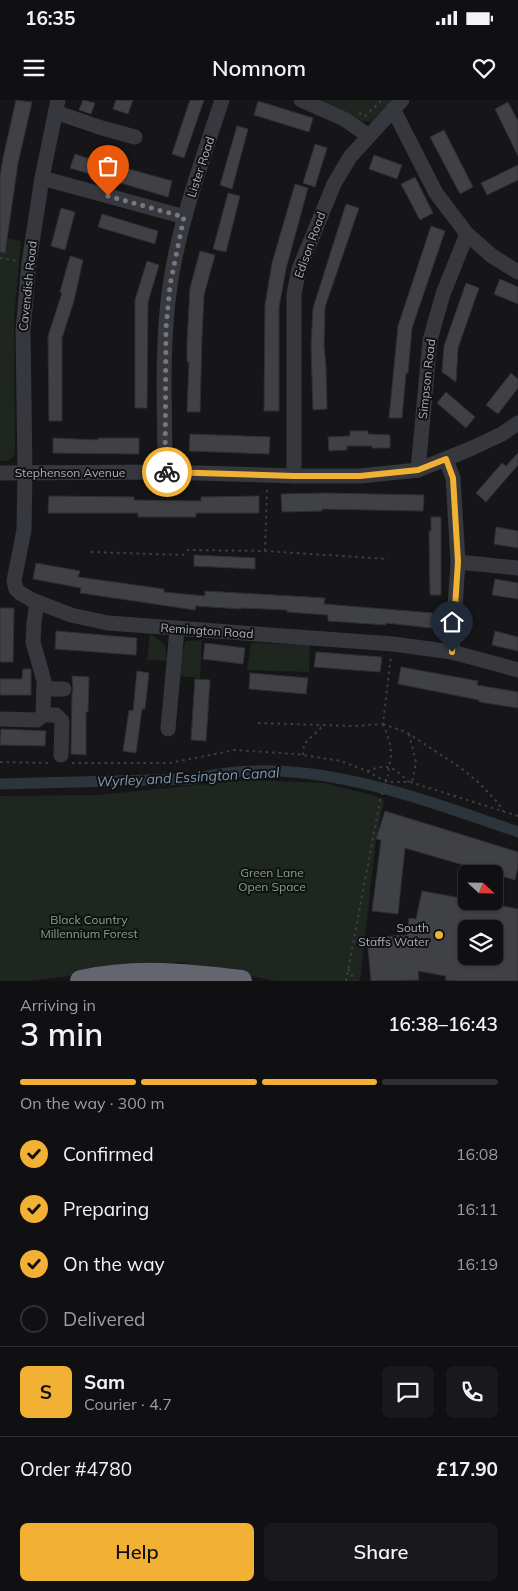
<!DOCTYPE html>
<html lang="en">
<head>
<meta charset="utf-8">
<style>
	body { margin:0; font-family:Mulish,sans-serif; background:#19191b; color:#f1f3f6; height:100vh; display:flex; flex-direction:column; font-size:19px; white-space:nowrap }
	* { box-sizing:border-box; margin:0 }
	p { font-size:16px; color:#9c9d9f }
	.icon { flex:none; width:28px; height:28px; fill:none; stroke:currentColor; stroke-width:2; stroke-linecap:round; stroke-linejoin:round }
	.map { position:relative; height:881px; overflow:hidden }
	.side { display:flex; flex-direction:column; background:#101012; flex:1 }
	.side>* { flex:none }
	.needle { width:32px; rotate:112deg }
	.tools { position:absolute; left:458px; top:765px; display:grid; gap:10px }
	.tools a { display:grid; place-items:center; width:45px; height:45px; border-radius:8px; background:#101012; box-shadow:0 1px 4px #0004,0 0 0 1px #303032; font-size:25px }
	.pin { position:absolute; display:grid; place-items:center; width:42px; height:42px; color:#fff; margin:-51px -21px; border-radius:50% 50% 50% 0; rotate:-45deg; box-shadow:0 0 5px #0007 }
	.pin .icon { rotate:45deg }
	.courier { position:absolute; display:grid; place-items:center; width:50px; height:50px; margin:-25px; border:4px solid #f2b134; border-radius:50%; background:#fff; color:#222; box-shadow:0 1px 6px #0007 }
	.head em { font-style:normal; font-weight:600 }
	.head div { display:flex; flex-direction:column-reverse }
	.head { display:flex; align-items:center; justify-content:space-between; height:85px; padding:0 20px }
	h1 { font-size:32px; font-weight:600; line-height:38px }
	.bar { display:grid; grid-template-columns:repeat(4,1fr); gap:8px 5px; align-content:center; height:60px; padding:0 20px }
	.bar i { height:6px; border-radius:4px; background:#303032 }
	.bar .selected { background:#f2b134 }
	.bar p { grid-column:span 4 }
	.line { display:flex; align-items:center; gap:12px; padding:0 20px; border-top:1px solid #303032 }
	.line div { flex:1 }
	.round { display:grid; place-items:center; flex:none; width:52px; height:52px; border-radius:8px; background:#19191b }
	ol { padding:0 20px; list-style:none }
	li { display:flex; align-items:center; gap:15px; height:55px }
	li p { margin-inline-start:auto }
	li .icon { padding:5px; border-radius:50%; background:#f2b134; color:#111; stroke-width:4 }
	li:last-child { color:#9c9d9f }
	li i { width:28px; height:28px; border:2px solid #303032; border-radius:50% }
	.button { display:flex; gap:10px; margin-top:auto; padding:10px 20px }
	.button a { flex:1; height:58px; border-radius:8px; background:#f2b134; color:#111; font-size:20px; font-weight:600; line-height:58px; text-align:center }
	.button a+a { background:#19191b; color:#f1f3f6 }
	.status { display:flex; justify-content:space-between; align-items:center; height:35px; padding:0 25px; background:#101012; direction:ltr }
	.status svg { height:14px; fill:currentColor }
	header { display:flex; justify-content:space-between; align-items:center; height:65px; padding:0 20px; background:#101012; font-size:22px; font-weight:600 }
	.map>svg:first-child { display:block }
	.green { fill:#1e261f }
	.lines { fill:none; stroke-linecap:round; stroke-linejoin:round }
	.canal { stroke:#2c353c; stroke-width:11 }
	.building { fill:#404145; stroke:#303034; fill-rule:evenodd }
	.path { stroke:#3d3f44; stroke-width:2; stroke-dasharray:2.5 4; stroke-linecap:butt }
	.minor { stroke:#37383d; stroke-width:15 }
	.highway { stroke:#63666e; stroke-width:22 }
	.path-bridge { stroke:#3d3f44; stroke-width:2; stroke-dasharray:2.5 4; stroke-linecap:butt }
	.done { stroke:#757880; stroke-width:5; stroke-dasharray:0 9 }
	.route { stroke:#f2b134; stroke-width:6 }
	.poi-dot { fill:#f2b134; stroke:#111113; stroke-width:2 }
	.labels { text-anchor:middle; stroke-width:4; stroke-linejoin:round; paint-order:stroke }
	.street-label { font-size:12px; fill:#a8adb8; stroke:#111113 }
	.park-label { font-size:12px; fill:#7fa381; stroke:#111113 }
	.poi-label { font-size:12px; fill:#a8adb8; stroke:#111113; text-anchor:end }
	.water-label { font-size:14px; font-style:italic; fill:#7f9bb3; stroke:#111113 }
</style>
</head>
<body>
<div class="status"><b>16:35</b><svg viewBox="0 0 49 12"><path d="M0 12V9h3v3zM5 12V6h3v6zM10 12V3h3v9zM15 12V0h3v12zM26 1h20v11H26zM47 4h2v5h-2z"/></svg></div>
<header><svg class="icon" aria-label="menu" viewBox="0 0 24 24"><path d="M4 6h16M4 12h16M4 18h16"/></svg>Nomnom<svg class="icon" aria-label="heart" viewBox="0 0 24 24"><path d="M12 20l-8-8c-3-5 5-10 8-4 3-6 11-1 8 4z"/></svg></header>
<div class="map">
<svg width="518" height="881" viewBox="0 0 518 881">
	<rect width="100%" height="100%" fill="#161618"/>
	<!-- green -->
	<g class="green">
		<path d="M315 0H392L371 22 362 21Z"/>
		<path d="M0 137 21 141 14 218 15 351C14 361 8 361 0 361Z"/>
		<path d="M150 533 165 545 167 561 147 560Z"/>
		<path d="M202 540 200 578 179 576 183 549 186 541Z"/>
		<path d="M251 543 310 545 309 572 247 570Z"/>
		<path d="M247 680 324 683 376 696 384 701 376 739 360 881H276L180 862 28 881H0V696L99 695Z"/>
	</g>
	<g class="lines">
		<!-- canal -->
		<path class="canal" d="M0 684 193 679C302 652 416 697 518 732"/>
	</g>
	<!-- building -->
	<g class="building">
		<path d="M16 0 32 2 18 63 5 153 0 152V76L3 58Z"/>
		<path d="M83 0 95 3 91 14 79 10Z"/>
		<path d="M116 0H133L128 14 113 9Z"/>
		<path d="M190 0H204L184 58 172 54Z"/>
		<path d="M258 1 313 18 309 32 254 15Z"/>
		<path d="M508 2 518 21V56L495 9Z"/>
		<path d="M237 26 248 29 232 89 220 85Z"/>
		<path d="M444 30 473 87 460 94 430 37Z"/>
		<path d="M315 44 327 48 315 87 303 83Z"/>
		<path d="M75 54 117 68 118 66 172 81 168 97 70 68Z"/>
		<path d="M374 55 402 65 397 79 369 69Z"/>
		<path d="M518 65V80L487 95 481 83Z"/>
		<path d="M415 77 433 113 420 120 401 84Z"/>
		<path d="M295 84 308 88 286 169 279 207V311H264L265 205 272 163Z"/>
		<path d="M228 93 240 96 226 152 213 149Z"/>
		<path d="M346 104 359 108 325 207 324 245 326 267 327 309 313 310 311 245 313 208Z"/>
		<path d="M61 108 75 112 65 150 51 146Z"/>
		<path d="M102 114 158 131 155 144 98 127Z"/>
		<path d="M431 126 445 131 412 228 408 273H406L402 318H389L398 226Z"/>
		<path d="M200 151 215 155 204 195 202 237 200 312H187L189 262H187V243L190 188Z"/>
		<path d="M70 156 83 160 74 201 62 238V321H49L48 236 62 193 60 192Z"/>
		<path d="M147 161 159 165 148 202 147 308H135V200Z"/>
		<path d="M500 179 518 187V204L494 194Z"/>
		<path d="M466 183 479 188 458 248 456 282 442 272 444 246Z"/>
		<path d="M511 273 518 279V288L498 314 486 305Z"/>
		<path d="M446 292 475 317 466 328 437 303Z"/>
		<path d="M350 331H368V334L390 335V348H372V346H347V350L329 351 328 337 350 336Z"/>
		<path d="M190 334 270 337 269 354 189 351Z"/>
		<path d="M53 338 98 340V338H139V354L53 353Z"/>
		<path d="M518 353V365L486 402 476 393 502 363 506 366Z"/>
		<path d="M326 393 424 395 423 411 322 409V411L282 412 281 394Z"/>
		<path d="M49 396 134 397V400L201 401V397L259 396V413H196V417H138V413H48Z"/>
		<path d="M431 417H441V495H430L429 431H431Z"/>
		<path d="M496 427 518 431V448L494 444Z"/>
		<path d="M194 455 255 458V469L194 466Z"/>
		<path d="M36 463 80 471 78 477 164 489V492L205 496V491L325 498 324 504 433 513 432 528 386 523V525L328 521V515L287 512V510L241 508V509L196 506 195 510 80 493 81 488 33 479Z"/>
		<path d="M495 479 518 483V499L492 495Z"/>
		<path d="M0 508H14L13 562H0Z"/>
		<path d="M56 531 137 538 136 555 55 549Z"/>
		<path d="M495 531 518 537V551L492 545Z"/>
		<path d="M205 543 245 548 243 564 203 559Z"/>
		<path d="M316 552 382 557 380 572 314 567Z"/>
		<path d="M401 567 478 581 477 585 518 592V608L479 602V600L398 584Z"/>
		<path d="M23 569H31V595H0V579H22Z"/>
		<path d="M137 571 149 573 145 609H142L136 653 123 651 129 610 133 611Z"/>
		<path d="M250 573 308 578 306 594 249 589Z"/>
		<path d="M72 576 89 577 88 612H86V655L71 654 72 594 73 589Z"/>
		<path d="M195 579 210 580 206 641 191 640Z"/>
		<path d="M1 629 46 631 45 646 0 645Z"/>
		<path d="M385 711 518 752V767L515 780 405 748 398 814 372 811 381 740 376 739Z"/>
		<path d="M422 791 466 799V801H478L518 809V881H455L445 880 446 876 418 871 419 880 371 881 367 838 407 835 409 818 416 819ZM466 829H494V856H466Z"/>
	</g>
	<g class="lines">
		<!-- path -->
		<g class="path">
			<path d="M359 13 365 16 382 0"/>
			<path d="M0 158 17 161"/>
			<path d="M265 451 267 388"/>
			<path d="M91 452 183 455 188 450 265 451 388 459"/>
			<path d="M258 623 355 626 383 624 391 555"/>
			<path d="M383 624 406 632 461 668 479 683 499 704 504 712"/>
			<path d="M383 624C387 634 391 644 391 654 391 661 388 668 388 675"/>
			<path d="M409 634 416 662 412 683"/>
			<path d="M303 655 304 644 324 625"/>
			<path d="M0 662 52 663"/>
			<path d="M72 663H170L235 650 296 654 341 661 367 671 379 678 392 682H410L518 716"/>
			<path d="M367 671C389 663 393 667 409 682"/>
			<path d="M348 869 355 881"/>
			<path d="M346 881 380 701"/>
		</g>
		<!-- minor -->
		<g class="minor">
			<path d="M58 0 42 78 29 163 23 231 25 373 24 430 14 481 16 489 20 493 32 500 71 515 108 523 393 544 452 552 518 570"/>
			<path d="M301 0 344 19 369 36"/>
			<path d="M393 9 436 93 467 134 492 156 518 172"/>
			<path d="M55 12 102 28 135 37"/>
			<path d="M42 78 185 117"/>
			<path d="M446 359 453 378 458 462 452 552"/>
			<path d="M418 370 430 240 443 194 467 134"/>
			<path d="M165 372C165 311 161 247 170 186 179 123 202 61 222 0"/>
			<path d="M0 373 165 372 294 376H360L418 370 470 349 502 334 518 323"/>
			<path d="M294 376V194L299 169 334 84 350 57 402 0"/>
			<path d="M458 462 518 468"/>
			<path d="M45 589H64"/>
			<path d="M43 615H56L62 621 61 655"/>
			<path d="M0 619 37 620 43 615 44 581 33 542 34 523 37 502"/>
			<path d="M168 629 177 529"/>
		</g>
		<!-- highway -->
		<path class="highway" d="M81 881C135 869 187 874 241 881"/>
		<!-- path-bridge -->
		<path class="path-bridge" d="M380 701 388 675"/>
	</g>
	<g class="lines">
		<!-- done -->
		<path class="done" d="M108 96 184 117 170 185 166 228 165 372H167"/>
		<!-- route -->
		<path class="route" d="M167 372 294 376H360L418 370 446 359 453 378 458 462 452 552"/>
	</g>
	<!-- markers -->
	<circle class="poi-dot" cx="439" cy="835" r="5"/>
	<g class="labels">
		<!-- street labels -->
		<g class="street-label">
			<text transform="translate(201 67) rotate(-72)" y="4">Lister Road</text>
			<text transform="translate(310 145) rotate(-70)" y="4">Edison Road</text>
			<text transform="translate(28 186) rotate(-84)" y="4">Cavendish Road</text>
			<text transform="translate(427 279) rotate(-84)" y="4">Simpson Road</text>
			<text x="70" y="377">Stephenson Avenue</text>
			<text transform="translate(207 531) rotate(4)" y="4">Remington Road</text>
		</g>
		<!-- park labels -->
		<g class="park-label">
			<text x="272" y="777">Green Lane<tspan x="272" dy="14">Open Space</tspan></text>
			<text x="89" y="824">Black Country<tspan x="89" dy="14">Millennium Forest</tspan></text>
		</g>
		<!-- poi labels -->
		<g class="poi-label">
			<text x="429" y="832">South<tspan x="429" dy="14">Staffs Water</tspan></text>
		</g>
		<!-- water labels -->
		<g class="water-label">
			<text transform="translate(188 677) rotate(-3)" y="5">Wyrley and Essington Canal</text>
		</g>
	</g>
</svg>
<div class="tools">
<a><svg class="needle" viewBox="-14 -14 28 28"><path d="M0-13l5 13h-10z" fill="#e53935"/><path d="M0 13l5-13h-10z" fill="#9c9d9f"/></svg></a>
<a><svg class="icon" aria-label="layers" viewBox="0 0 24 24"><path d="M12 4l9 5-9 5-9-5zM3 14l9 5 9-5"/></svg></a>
</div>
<div class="pin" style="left:108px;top:96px;background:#ea580c"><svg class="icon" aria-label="bag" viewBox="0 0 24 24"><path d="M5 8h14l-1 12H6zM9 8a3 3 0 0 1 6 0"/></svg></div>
<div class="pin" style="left:452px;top:552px;background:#1f2937"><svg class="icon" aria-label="home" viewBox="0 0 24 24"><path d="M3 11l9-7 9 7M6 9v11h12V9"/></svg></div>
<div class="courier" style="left:167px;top:372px"><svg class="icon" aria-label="bike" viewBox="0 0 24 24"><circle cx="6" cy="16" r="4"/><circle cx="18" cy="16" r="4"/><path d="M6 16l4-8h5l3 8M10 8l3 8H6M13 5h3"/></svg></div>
</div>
<section class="side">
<div class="head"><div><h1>3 min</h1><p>Arriving in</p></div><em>16:38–16:43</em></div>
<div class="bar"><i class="selected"></i><i class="selected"></i><i class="selected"></i><i></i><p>On the way · 300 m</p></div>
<ol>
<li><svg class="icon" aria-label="check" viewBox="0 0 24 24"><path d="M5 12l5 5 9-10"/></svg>Confirmed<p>16:08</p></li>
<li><svg class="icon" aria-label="check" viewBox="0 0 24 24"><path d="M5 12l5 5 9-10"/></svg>Preparing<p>16:11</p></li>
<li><svg class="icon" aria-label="check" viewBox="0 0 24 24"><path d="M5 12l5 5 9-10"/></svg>On the way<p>16:19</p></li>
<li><i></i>Delivered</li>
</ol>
<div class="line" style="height:90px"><b class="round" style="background:#f2b134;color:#111">S</b><div><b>Sam</b><p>Courier · 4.7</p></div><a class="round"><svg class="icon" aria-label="chat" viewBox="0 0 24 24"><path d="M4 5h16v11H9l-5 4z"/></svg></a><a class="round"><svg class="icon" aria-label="phone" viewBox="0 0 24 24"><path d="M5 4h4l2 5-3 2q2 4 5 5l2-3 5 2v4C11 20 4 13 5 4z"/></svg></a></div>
<div class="line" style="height:65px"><div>Order #4780</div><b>£17.90</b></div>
<div class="button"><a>Help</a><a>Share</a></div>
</section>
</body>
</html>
